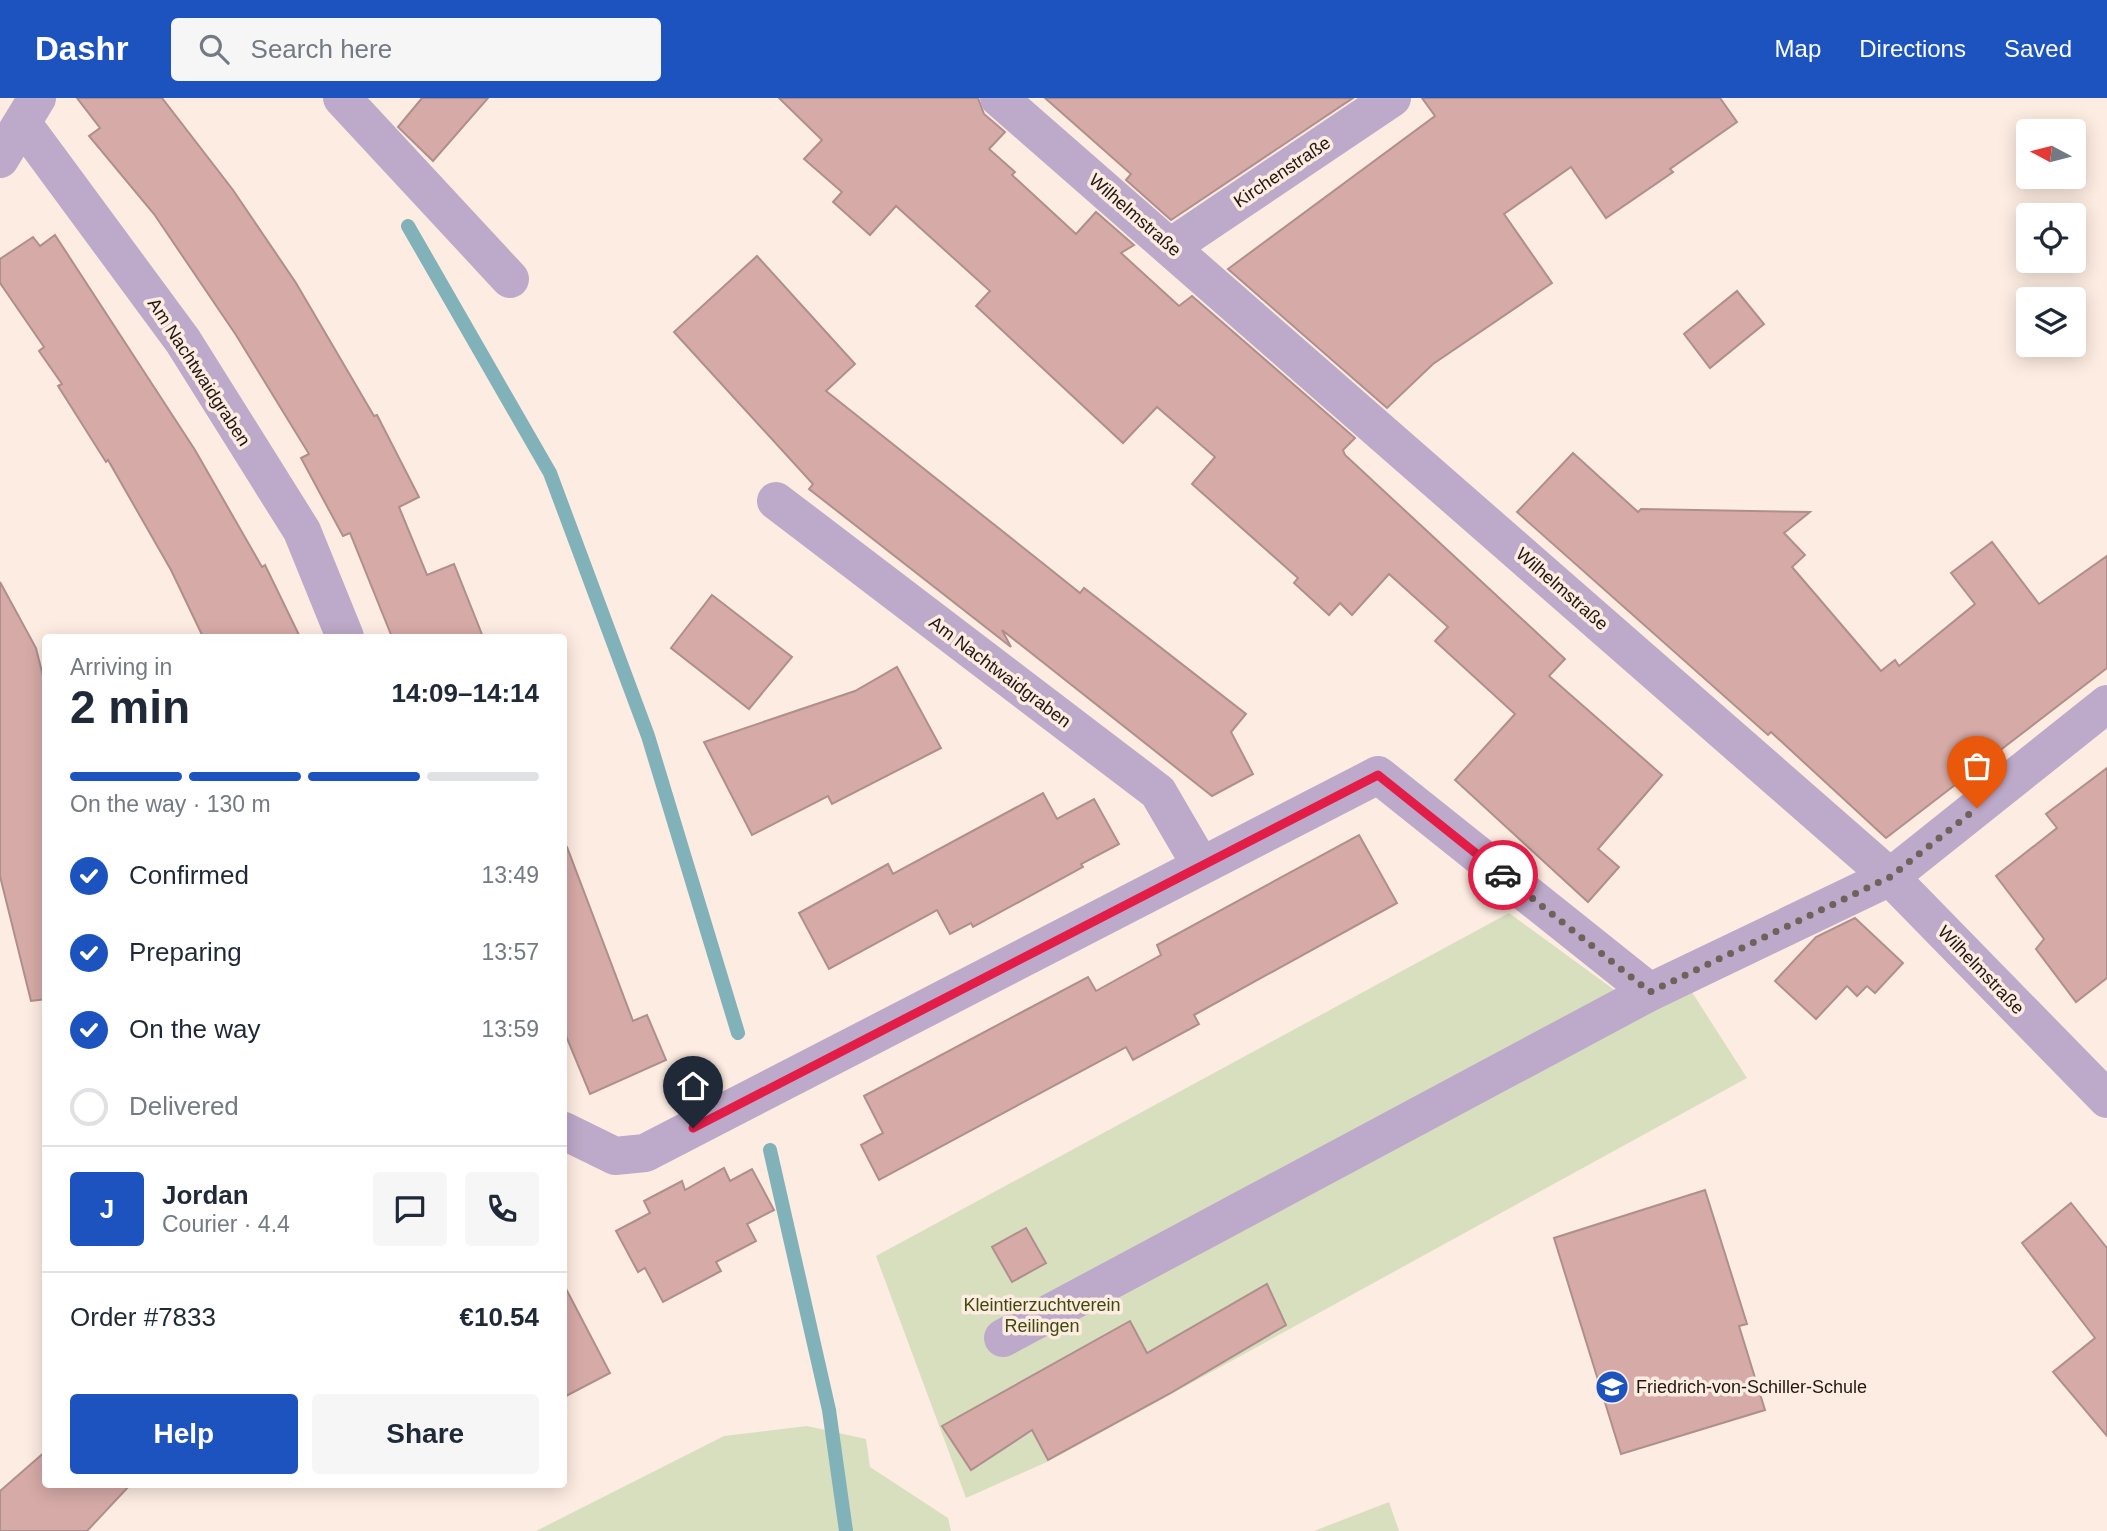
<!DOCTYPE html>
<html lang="en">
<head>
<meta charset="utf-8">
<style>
	body { margin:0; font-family:Helvetica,sans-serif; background:#f6f6f7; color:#1f2937; height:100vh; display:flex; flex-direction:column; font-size:26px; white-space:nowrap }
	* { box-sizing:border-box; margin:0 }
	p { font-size:23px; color:#747a83 }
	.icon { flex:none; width:38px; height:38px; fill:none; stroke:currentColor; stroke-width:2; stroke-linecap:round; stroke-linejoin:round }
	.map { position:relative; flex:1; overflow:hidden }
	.panel { position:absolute; left:42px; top:536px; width:525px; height:854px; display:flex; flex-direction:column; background:#fff; border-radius:7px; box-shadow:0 4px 18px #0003 }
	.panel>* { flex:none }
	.needle { width:46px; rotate:277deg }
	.controls { position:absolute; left:2016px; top:21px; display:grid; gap:14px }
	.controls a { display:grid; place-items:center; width:70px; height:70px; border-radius:7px; background:#fff; box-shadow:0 4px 18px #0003; font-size:35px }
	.pin { position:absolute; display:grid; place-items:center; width:60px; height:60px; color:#fff; margin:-72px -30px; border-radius:50% 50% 50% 0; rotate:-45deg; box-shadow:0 0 7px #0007 }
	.pin .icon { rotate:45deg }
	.courier { position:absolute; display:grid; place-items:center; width:70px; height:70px; margin:-35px; border:5px solid #e11d48; border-radius:50%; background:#fff; color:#222; box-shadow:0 2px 9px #0007 }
	.head em { font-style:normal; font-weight:800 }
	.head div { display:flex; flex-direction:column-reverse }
	.head { display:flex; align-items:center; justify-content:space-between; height:119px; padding:0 28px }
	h1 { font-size:46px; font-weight:800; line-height:52px }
	.bar { display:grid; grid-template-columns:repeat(4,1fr); gap:10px 7px; align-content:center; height:84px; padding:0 28px }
	.bar i { height:9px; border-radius:5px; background:#e0e1e3 }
	.bar .current { background:#1c53bf }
	.bar p { grid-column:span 4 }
	.line { display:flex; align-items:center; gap:18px; padding:0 28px; border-top:2px solid #e0e1e3 }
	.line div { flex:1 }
	.round { display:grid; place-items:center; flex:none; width:74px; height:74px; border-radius:7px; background:#f6f6f7 }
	ol { padding:0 28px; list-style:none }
	li { display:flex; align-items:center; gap:21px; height:77px }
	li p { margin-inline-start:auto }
	li .icon { padding:7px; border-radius:50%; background:#1c53bf; color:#fff; stroke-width:4 }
	li:last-child { color:#747a83 }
	li i { width:38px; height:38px; border:4px solid #e0e1e3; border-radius:50% }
	.cta { display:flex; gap:14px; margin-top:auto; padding:14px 28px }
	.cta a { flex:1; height:80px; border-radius:7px; background:#1c53bf; color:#fff; font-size:28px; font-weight:800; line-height:80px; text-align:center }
	.cta a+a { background:#f6f6f7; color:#1f2937 }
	header { display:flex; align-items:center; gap:42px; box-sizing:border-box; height:98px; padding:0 35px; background:#1c53bf; color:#fff }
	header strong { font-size:33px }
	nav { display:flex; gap:38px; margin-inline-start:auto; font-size:24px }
	.search { width:490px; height:63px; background:#f6f6f7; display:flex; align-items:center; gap:18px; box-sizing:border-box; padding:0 24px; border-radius:7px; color:#747a83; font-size:26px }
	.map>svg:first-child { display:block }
	.green { fill:#d7dfbe }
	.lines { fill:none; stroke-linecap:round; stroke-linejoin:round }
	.stream { stroke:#81b1b9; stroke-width:14 }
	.building { fill:#d6aaa7; stroke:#af8f8c; stroke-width:2 }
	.minor { stroke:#bda9c9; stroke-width:38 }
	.done { stroke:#6e625a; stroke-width:7; stroke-dasharray:0 12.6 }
	.route { stroke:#e11d48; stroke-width:9 }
	.labels { text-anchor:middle; stroke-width:7; stroke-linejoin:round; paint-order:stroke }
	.street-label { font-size:18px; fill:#211711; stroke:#fdece1 }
	.park-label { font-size:18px; fill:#414a0c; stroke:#fdece1 }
	.poi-label { font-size:18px; fill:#211711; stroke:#fdece1; text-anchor:start }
</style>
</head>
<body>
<header>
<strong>Dashr</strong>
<div class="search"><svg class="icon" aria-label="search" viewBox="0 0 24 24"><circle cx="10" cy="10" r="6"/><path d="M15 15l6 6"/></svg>Search here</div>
<nav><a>Map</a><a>Directions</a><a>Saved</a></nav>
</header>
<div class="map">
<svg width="2107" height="1433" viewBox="0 0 2107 1433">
	<rect width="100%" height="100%" fill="#fdece1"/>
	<!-- green -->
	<g class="green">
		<path d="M1509 815 1620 896 1688 888 1747 980 1049 1363 966 1400 876 1158Z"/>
		<path d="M807 1328 866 1341 870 1369 948 1420 951 1433H536L724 1338Z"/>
		<path d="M1389 1404 1399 1433H1314Z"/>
	</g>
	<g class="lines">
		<!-- stream -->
		<g class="stream">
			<path d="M408 128 550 375 648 638 738 935"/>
			<path d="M770 1052 829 1312 846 1433"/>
		</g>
	</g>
	<!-- building -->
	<g class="building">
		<path d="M77 0H162L233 92 296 185 374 318 377 317 419 399 399 409 427 477 454 466 483 539H392L350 435 343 438 301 360 309 356 236 237 154 116 89 38 100 30Z"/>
		<path d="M422 0H488L433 63 398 29Z"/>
		<path d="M779 0H978L984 16 1005 34 989 51 1015 74 1012 77 1076 136 1096 114 1134 147 1121 155 1179 208 1192 198 1355 340 1343 352 1345 357 1565 561 1549 578 1662 677 1598 751 1619 769 1588 804 1455 682 1515 616 1435 543 1448 529 1389 476 1352 517 1340 505 1329 517 1294 485 1298 480 1192 386 1215 359 1157 309 1123 345 976 208 990 193 896 108 870 137 833 104 842 94 804 61 822 42Z"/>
		<path d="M1045 0H1353L1171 122 1126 82 1131 76Z"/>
		<path d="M1422 0H1720L1737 24 1670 71 1673 74 1606 120 1571 69 1504 116 1552 185 1433 266 1387 310 1228 171 1435 18Z"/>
		<path d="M55 137 195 352 262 469 265 467 300 539H203L171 472 108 362 106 364 58 288 62 286 39 253 44 249 0 185V161L33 139 40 148Z"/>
		<path d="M757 158 855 266 826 293 1045 467 1080 495 1084 490 1246 616 1231 634 1253 676 1212 698 1002 532 1011 549 809 391 813 386 674 234Z"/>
		<path d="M1737 193 1764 226 1710 270 1684 236Z"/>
		<path d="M1573 355 1638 414 1641 411 1810 414 1784 435 1805 457 1792 469 1881 573 1895 562 1899 568 1975 506 1951 475 1992 444 2039 506 2107 458V570L1886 740 1771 634 1768 637 1517 414Z"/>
		<path d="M0 484 36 550 46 590V901L31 903 0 778Z"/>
		<path d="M712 497 792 559 749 611 671 550Z"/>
		<path d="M897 569 941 650 832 706 828 698 752 737 704 644 855 593Z"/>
		<path d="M2107 670V880L2076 904 2036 851 2044 841 1996 778 2057 730 2046 716Z"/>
		<path d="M1043 695 1057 721 1094 701 1119 746 1081 766 1083 769 973 829 971 825 950 836 937 812 829 871 799 815 888 766 893 776Z"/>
		<path d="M1359 737 1397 805 1194 917 1199 926 1133 962 1126 949 879 1082 861 1047 883 1035 864 998 1088 879 1096 893 1161 857 1157 847Z"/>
		<path d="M564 749H567L633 923 647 917 666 962 590 996 564 933Z"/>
		<path d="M1855 820 1903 865 1875 895 1867 888 1857 898 1847 888 1816 921 1775 883 1816 839Z"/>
		<path d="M724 1070 730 1083 752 1071 774 1112 747 1126 756 1143 716 1164 721 1173 663 1204 645 1170 638 1174 616 1133 650 1115 644 1103 682 1083 685 1092Z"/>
		<path d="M1705 1092 1747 1226 1739 1228 1765 1312 1621 1356 1554 1140Z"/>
		<path d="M2071 1105 2107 1150V1338L2053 1274 2095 1240 2022 1145Z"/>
		<path d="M1026 1130 1046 1165 1012 1184 992 1149Z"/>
		<path d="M1267 1186 1286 1227 1169 1296 1048 1362 1032 1332 971 1372 942 1328 1130 1223 1147 1255Z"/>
		<path d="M564 1187 610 1275 564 1299Z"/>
		<path d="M46 1353V1386H131L87 1433H0V1393Z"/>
	</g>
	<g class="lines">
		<!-- minor -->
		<g class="minor">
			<path d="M342 0 510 181"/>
			<path d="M999 0 1890 779 2107 1001"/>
			<path d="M23 26 183 243 302 433 345 539"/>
			<path d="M0 61 37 0"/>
			<path d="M1172 148 1392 0"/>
			<path d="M776 403 1158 694 1200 766"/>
			<path d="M564 1033 615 1058 645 1055 1378 677 1650 894"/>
			<path d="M1003 1240 1650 894 1890 779 2107 606"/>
		</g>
	</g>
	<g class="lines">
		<!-- done -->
		<path class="done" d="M1503 777 1650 894 1890 779 1977 710"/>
		<!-- route -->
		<path class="route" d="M693 1030 1378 677 1503 777"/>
	</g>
	<!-- icons -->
	<defs>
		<symbol id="school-disc" viewBox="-11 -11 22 22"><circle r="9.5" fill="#1c53bf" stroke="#fdece1"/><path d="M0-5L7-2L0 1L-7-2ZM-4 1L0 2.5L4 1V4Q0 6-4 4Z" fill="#fff"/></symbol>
	</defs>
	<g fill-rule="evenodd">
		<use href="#school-disc" x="1593" y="1270" width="38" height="38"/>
	</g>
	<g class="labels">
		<!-- street labels -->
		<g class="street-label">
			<text transform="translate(1282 74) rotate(-34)" y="6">Kirchenstraße</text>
			<text transform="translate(1135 117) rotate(41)" y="6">Wilhelmstraße</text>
			<text transform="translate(199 274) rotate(57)" y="6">Am Nachtwaidgraben</text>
			<text transform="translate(1562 491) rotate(41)" y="6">Wilhelmstraße</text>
			<text transform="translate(1000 574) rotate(37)" y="6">Am Nachtwaidgraben</text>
			<text transform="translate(1981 872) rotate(46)" y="6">Wilhelmstraße</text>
		</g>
		<!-- park labels -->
		<g class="park-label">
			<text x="1042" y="1213">Kleintierzuchtverein<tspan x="1042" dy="21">Reilingen</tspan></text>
		</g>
		<!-- poi labels -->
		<g class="poi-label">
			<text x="1636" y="1295">Friedrich-von-Schiller-Schule</text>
		</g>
	</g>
</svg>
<div class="controls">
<a><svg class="needle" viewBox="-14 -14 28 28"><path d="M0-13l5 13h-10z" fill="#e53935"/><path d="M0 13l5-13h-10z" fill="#747a83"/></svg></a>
<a><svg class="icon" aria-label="locate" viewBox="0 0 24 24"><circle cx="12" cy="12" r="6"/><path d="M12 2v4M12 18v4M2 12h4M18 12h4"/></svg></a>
<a><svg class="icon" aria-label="layers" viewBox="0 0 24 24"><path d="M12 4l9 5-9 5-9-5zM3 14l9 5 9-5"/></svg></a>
</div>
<div class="pin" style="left:1977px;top:710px;background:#ea580c"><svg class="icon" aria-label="bag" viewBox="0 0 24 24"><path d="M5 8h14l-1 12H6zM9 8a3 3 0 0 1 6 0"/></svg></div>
<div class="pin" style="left:693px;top:1030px;background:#1f2937"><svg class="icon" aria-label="home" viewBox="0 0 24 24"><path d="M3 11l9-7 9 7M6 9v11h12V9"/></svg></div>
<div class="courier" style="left:1503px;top:777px"><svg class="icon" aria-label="car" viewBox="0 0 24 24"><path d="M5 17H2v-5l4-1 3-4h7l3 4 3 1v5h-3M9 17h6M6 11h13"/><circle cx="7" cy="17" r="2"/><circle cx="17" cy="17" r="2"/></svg></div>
<section class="panel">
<div class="head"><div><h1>2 min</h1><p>Arriving in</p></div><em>14:09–14:14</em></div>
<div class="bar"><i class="current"></i><i class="current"></i><i class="current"></i><i></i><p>On the way · 130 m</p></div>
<ol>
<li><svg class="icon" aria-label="check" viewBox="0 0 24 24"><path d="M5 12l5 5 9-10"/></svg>Confirmed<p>13:49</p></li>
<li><svg class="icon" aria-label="check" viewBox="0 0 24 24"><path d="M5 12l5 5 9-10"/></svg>Preparing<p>13:57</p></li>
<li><svg class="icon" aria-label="check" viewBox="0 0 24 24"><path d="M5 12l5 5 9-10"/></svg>On the way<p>13:59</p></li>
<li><i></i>Delivered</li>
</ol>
<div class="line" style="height:126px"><b class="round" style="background:#1c53bf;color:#fff">J</b><div><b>Jordan</b><p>Courier · 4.4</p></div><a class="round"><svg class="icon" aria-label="chat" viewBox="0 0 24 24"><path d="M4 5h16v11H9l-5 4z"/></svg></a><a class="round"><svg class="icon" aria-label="phone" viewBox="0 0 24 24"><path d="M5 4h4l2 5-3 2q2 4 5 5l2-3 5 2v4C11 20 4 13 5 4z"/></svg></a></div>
<div class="line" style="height:91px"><div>Order #7833</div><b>€10.54</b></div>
<div class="cta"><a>Help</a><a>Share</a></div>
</section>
</div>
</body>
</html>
